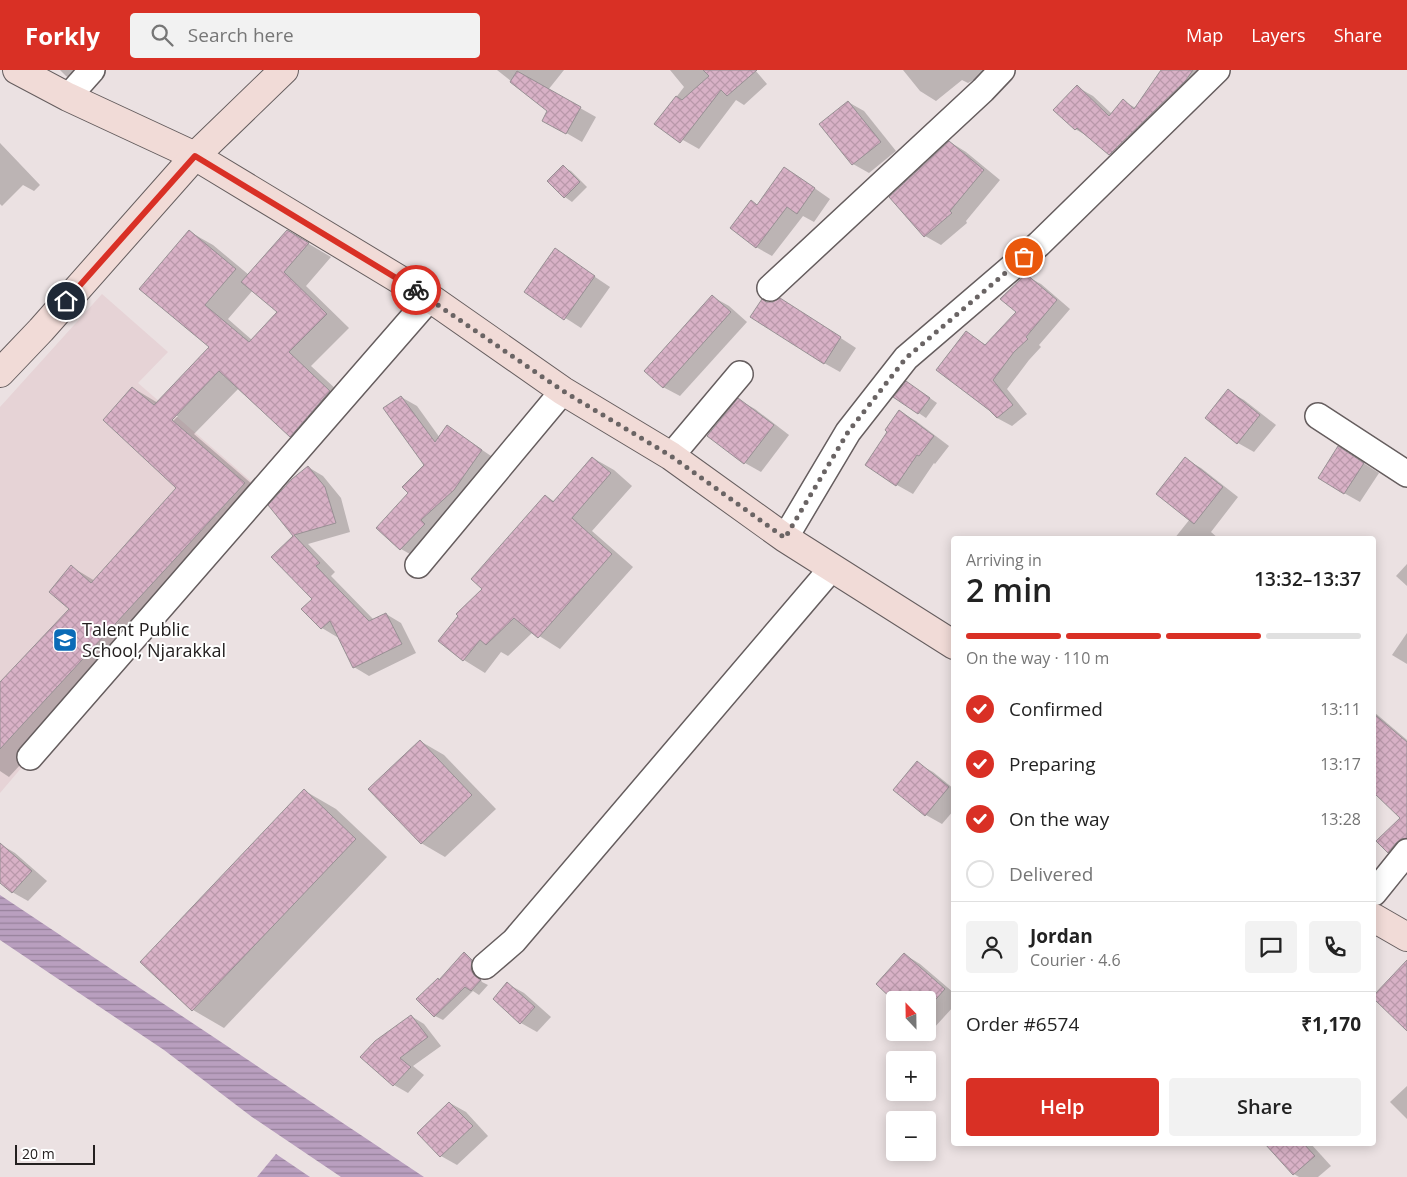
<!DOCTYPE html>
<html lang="en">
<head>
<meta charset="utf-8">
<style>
	body { margin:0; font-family:"Open Sans",sans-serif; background:#f2f2f2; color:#222; height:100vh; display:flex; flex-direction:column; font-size:19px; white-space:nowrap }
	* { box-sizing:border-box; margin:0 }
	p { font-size:16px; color:#767676 }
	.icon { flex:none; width:28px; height:28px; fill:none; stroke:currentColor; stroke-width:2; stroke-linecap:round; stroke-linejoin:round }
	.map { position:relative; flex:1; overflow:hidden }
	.details { position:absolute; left:951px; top:466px; width:425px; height:610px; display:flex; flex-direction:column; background:#fff; border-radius:5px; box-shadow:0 2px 12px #0003 }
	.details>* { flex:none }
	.needle { width:32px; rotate:338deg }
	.controls { position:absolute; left:886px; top:921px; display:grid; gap:10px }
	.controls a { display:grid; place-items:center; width:50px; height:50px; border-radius:5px; background:#fff; box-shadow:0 2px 12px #0003; font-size:25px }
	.scale { position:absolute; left:15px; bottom:12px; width:80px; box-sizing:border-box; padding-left:5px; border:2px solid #242020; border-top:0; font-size:14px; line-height:18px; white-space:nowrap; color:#242020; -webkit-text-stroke:4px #fff; paint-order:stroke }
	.pin { position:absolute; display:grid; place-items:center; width:42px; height:42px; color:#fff; margin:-21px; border:2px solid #fff; border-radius:50%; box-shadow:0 1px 5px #0007 }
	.courier { position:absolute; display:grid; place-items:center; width:50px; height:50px; margin:-25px; border:4px solid #d93025; border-radius:50%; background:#fff; color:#222; box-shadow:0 1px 6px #0007 }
	.overview em { font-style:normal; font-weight:600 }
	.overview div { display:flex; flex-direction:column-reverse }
	.overview { display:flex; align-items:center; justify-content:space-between; height:85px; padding:0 15px }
	h1 { font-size:32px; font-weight:600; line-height:38px }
	.bar { display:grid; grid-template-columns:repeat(4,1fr); gap:8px 5px; align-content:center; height:60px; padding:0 15px }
	.bar i { height:6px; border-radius:4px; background:#e0e0e0 }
	.bar .selected { background:#d93025 }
	.bar p { grid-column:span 4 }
	.line { display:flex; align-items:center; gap:12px; padding:0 15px; border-top:1px solid #e0e0e0 }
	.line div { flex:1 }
	.round { display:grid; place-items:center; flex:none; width:52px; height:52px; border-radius:5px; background:#f2f2f2 }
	ol { padding:0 15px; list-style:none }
	li { display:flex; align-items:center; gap:15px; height:55px }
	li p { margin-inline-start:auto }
	li .icon { padding:5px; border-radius:50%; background:#d93025; color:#fff; stroke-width:4 }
	li:last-child { color:#767676 }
	li i { width:28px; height:28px; border:2px solid #e0e0e0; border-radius:50% }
	.primary-button { display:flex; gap:10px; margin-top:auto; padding:10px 15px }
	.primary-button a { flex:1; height:58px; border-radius:5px; background:#d93025; color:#fff; font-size:20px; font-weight:600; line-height:58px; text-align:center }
	.primary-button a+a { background:#f2f2f2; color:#222 }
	header { display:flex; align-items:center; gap:30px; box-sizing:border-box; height:70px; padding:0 25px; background:#d93025; color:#fff }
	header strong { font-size:24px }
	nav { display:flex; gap:28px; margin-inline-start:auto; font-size:18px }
	.search { width:350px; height:45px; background:#f2f2f2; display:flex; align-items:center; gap:12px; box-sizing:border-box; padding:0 18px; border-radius:5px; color:#767676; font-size:19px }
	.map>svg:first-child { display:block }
	.built { fill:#e6d3d6 }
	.water { fill:url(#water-rules) }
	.shadow { fill:#0003; fill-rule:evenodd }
	.building { fill:url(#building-cross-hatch); stroke:#989094 }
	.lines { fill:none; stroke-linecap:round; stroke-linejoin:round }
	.street-casing { stroke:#655d5e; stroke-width:28 }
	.secondary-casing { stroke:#655d5e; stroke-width:30 }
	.street { stroke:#fff; stroke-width:25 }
	.secondary { stroke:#f1dbd7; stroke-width:28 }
	.done { stroke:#6a6464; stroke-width:5; stroke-dasharray:0 9 }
	.route { stroke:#d93025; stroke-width:6 }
	.labels { text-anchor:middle; stroke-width:4; stroke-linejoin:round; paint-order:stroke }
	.poi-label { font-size:18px; fill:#242020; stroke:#fff; text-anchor:start }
</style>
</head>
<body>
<header>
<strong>Forkly</strong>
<div class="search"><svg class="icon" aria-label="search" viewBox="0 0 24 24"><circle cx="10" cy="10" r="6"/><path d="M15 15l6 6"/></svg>Search here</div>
<nav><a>Map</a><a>Layers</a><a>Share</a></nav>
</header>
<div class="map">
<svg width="1407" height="1107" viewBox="0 0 1407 1107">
	<defs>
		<pattern id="water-rules" width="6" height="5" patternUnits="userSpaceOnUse" patternTransform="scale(1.25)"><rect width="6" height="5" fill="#b99fbf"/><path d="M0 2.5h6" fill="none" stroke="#96819b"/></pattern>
		<pattern id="building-cross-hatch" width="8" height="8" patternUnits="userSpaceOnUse" patternTransform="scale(1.25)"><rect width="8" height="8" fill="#d8b1c6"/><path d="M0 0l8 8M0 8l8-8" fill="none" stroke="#b998aa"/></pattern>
	</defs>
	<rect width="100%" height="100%" fill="#ebe1e2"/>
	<!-- built -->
	<path class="built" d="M102 224 168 282 138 313 259 418 0 723V337Z"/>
	<!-- water -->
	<g class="water">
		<path d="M0 825 424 1107H341L252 1047 164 980 0 870Z"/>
		<path d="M276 1084 310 1107H257Z"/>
	</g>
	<!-- shadow -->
	<g class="shadow">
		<path d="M60 0H96L82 15 66 6Z"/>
		<path d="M497 0H564L548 20 596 47 582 72 544 50 549 41Z"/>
		<path d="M670 0H755L767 14 744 35 736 30 699 79 683 70 658 51 684 17Z"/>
		<path d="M903 0H992L968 13 962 10 936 31 920 21Z"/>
		<path d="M1162 0H1222L1126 93 1110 84 1091 68 1075 59 1077 17 1093 26 1112 44 1123 31 1136 38Z"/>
		<path d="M848 32 864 41 896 81 869 103 853 94Z"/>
		<path d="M950 72 966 82 1000 110 966 151 967 153 941 175 925 166Z"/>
		<path d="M0 73 40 115 34 121 23 115 2 136 0 134Z"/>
		<path d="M563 97 571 101 587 117 572 132 565 127Z"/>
		<path d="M800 108 830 129 814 152 803 146 772 186 756 177 758 136Z"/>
		<path d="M287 161 331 187 306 216 349 258 311 296 353 335 314 379 291 366 239 318 194 364 267 427 9 707 0 701V614L71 539 72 497 95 511 178 418 133 318 158 333 211 277 190 162 213 175 249 205ZM253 220 279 242 252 270 228 249ZM174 346H178L168 356Z"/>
		<path d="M555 180 610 217 581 258 525 222Z"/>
		<path d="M1026 206 1041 214 1070 239 1039 275 1041 277 1029 290 1007 319 1027 344 1012 356 997 348 966 262 986 275 1018 242Z"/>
		<path d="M713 227 729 236 747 252 680 326 663 317Z"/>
		<path d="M810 248 856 278 840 302 824 293Z"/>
		<path d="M907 312 937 333 926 348 895 327Z"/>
		<path d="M1228 321 1244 330 1276 355 1254 382 1238 373Z"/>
		<path d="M401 327 417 336 440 368 448 357 497 390 417 488 401 479 410 423 426 395Z"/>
		<path d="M739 330 755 339 789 365 761 402 745 393 708 366Z"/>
		<path d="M900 342 916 351 949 376 935 394 934 393 913 424 897 415 889 361Z"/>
		<path d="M1354 387 1379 403 1360 432 1344 423Z"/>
		<path d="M593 388 614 400 632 416 592 461 633 497 560 579 533 562 508 586 501 582 485 603 464 590 440 571 484 519 546 426 555 432Z"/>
		<path d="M1185 389 1201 398 1238 427 1211 462 1219 469H1174L1190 449Z"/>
		<path d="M308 397 323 406 341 428 350 462 308 474 335 502 331 506 374 550 386 544 401 553 416 583 369 606 354 597 339 565 337 567 322 558 303 539 314 529 273 487 295 466 270 435Z"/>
		<path d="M1407 494V516L1396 506Z"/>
		<path d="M1407 563V594L1392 585Z"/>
		<path d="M1374 642 1407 670V788L1404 791 1388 782 1402 747 1374 721V711L1389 696 1374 683Z"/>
		<path d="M420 671 444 685 496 739 445 787 421 773Z"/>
		<path d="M917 693 933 702 954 719V740L942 754 926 745 895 719Z"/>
		<path d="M305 721 336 739 387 787 224 958 193 940Z"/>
		<path d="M0 774 15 783 47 811 28 831 12 822 0 811Z"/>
		<path d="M464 884 480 895 478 904 482 912 488 915 479 925 473 921 443 950 435 946 440 911Z"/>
		<path d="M904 884 920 894 954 923V936L933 959 928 955V930H895Z"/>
		<path d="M508 914 524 923 551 947 537 962 521 953Z"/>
		<path d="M411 946 424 954 441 976 413 996 424 1005 408 1023 394 1015 362 987Z"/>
		<path d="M1407 1016V1049L1390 1032Z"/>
		<path d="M450 1033 466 1042 488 1066 457 1095 441 1086Z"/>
		<path d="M1267 1074H1311L1331 1096 1318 1107H1299L1294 1104Z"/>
	</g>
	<!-- building -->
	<g class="building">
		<path d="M703 0H757L727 26 721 20 680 73 654 54 676 26 682 30 709 6Z"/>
		<path d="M1161 0H1193L1186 10 1109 85 1077 58 1075 60 1053 40 1077 15 1109 46 1123 29 1134 39Z"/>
		<path d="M517 1 581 37 566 64 542 51 547 41 510 12Z"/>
		<path d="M848 31 881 72 852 95 819 54Z"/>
		<path d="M949 71 984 100 950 141 952 143 924 167 889 127Z"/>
		<path d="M563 95 580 112 564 128 547 111Z"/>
		<path d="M784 97 815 118 797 144 787 137 756 178 730 158 751 130 757 135Z"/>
		<path d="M189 160 236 199 205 235 249 272 277 242 241 212 287 160 309 173 284 202 327 244 289 282 330 321 290 367 219 301 172 350 245 413 0 679V612L69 539 49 522 71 495 91 513 176 418 103 350 132 317 154 335 209 277 139 219Z"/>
		<path d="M555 178 595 206 564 250 524 222Z"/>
		<path d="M1026 204 1057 230 1026 267 1028 269 1014 282 993 310 1013 335 997 348 989 340 936 300 966 261 985 275 1016 242 1000 229Z"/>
		<path d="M712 225 731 242 663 318 644 301Z"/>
		<path d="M780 228 841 267 824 294 750 247 762 229 766 232H773Z"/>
		<path d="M906 311 930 328 918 344 893 327Z"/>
		<path d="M1228 319 1260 345 1237 374 1205 348Z"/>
		<path d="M401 326 435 372 447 355 482 380 454 420 421 450 425 454 400 480 376 458 408 423 402 417 424 395 383 338Z"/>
		<path d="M738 328 774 355 744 394 707 366Z"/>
		<path d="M899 340 934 366 919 386 917 385 896 416 865 395 887 362 885 360Z"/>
		<path d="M1338 376 1364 393 1344 424 1318 408Z"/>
		<path d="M592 387 611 403 572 448 612 484 538 568 514 548 486 575 480 570 463 591 438 571 458 546 456 544 482 519 471 509 545 425 553 432Z"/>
		<path d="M1185 387 1223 417 1194 454 1156 424Z"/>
		<path d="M308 396 325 417 336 453 294 465 320 493 316 496 369 551 386 543 402 574 353 598 330 551 321 559 301 539 312 529 271 487 293 466 268 435 292 409Z"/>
		<path d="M1374 644 1407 672V768L1401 769 1396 773 1388 783 1376 771 1400 748 1374 723Z"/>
		<path d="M420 670 472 725 421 774 368 719Z"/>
		<path d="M917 691 949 717 925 746 893 720Z"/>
		<path d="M304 719 356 769 192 941 140 892Z"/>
		<path d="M0 773 32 801 12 823 0 813Z"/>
		<path d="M464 882 472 890 471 898 474 905 481 910 471 921 465 917 434 947 416 929 438 908 439 910Z"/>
		<path d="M904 883 945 919 928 938V930H895V932L876 914Z"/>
		<path d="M1407 890V961L1374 929V925Z"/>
		<path d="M507 912 535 937 520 954 493 929Z"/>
		<path d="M411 945 428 967 400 988 411 997 393 1016 360 987 375 971Z"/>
		<path d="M449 1032 473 1056 440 1087 417 1063Z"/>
		<path d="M1265 1074H1304L1315 1086 1293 1105Z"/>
	</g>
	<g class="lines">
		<defs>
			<g id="street">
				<path d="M68 27 92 0"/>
				<path d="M770 218 983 20 1002 0"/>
				<path d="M1318 346 1407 404"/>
				<path d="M671 386 740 304"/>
				<path d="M785 468 848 362 906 288 1039 174 1217 0"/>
				<path d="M418 495 563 321"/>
				<path d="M30 687 430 228"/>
				<path d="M1374 823 1407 782"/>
				<path d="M485 896 514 871 832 498"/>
			</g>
			<g id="secondary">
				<path d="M17 0 68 27 195 86 430 228 563 321 671 386 785 468 954 575"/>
				<path d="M0 303 41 260 195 86 284 0"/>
				<path d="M1374 848 1407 867"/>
			</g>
		</defs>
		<!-- street casing -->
		<use href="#street" class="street-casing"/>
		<!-- secondary casing -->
		<use href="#secondary" class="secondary-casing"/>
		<!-- street -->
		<use href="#street" class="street"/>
		<!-- secondary -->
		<use href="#secondary" class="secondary"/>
	</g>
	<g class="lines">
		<!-- done -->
		<path class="done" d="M416 220 563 321 671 386 785 468 848 362 906 288 1024 187"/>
		<!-- route -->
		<path class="route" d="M66 231 195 86 416 220"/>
	</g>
	<!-- icons -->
	<defs>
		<symbol id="school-square" viewBox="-11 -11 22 22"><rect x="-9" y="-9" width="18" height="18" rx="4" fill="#0b6bb7" stroke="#fff"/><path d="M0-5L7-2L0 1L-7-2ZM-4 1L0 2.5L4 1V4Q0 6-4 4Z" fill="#fff"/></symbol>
	</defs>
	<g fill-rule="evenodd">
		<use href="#school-square" x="51" y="556" width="28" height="28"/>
	</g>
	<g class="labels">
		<!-- poi labels -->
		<g class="poi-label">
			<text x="82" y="566">Talent Public<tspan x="82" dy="21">School, Njarakkal</tspan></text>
		</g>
	</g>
</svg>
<div class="controls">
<a><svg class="needle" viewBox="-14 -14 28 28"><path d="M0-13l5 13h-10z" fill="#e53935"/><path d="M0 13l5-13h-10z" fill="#767676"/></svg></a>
<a>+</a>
<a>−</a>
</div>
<div class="scale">20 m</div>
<div class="pin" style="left:1024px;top:187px;background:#ea580c"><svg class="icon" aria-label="bag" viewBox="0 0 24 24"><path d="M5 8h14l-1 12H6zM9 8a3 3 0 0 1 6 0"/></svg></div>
<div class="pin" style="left:66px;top:231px;background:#1f2937"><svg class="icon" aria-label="home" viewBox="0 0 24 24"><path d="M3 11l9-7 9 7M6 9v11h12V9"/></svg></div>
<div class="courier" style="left:416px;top:220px"><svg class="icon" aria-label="bike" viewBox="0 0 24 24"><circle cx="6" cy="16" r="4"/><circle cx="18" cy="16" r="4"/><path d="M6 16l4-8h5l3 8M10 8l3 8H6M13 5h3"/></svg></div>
<section class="details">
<div class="overview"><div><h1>2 min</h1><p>Arriving in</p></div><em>13:32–13:37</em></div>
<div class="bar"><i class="selected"></i><i class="selected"></i><i class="selected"></i><i></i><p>On the way · 110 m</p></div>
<ol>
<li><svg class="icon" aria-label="check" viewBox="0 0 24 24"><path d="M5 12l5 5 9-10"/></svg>Confirmed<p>13:11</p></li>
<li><svg class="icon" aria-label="check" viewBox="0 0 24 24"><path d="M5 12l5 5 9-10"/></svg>Preparing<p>13:17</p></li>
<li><svg class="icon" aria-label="check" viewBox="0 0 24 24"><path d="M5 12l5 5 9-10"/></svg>On the way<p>13:28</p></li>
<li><i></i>Delivered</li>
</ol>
<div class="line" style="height:90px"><a class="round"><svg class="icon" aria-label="person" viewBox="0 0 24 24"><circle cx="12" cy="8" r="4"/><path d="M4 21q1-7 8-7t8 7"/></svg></a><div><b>Jordan</b><p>Courier · 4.6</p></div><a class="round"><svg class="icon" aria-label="chat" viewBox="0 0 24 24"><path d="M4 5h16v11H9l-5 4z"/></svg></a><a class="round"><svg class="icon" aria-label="phone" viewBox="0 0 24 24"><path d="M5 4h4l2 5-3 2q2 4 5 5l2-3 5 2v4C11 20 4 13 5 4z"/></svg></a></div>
<div class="line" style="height:65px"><div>Order #6574</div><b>₹1,170</b></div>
<div class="primary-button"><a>Help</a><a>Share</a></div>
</section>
</div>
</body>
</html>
